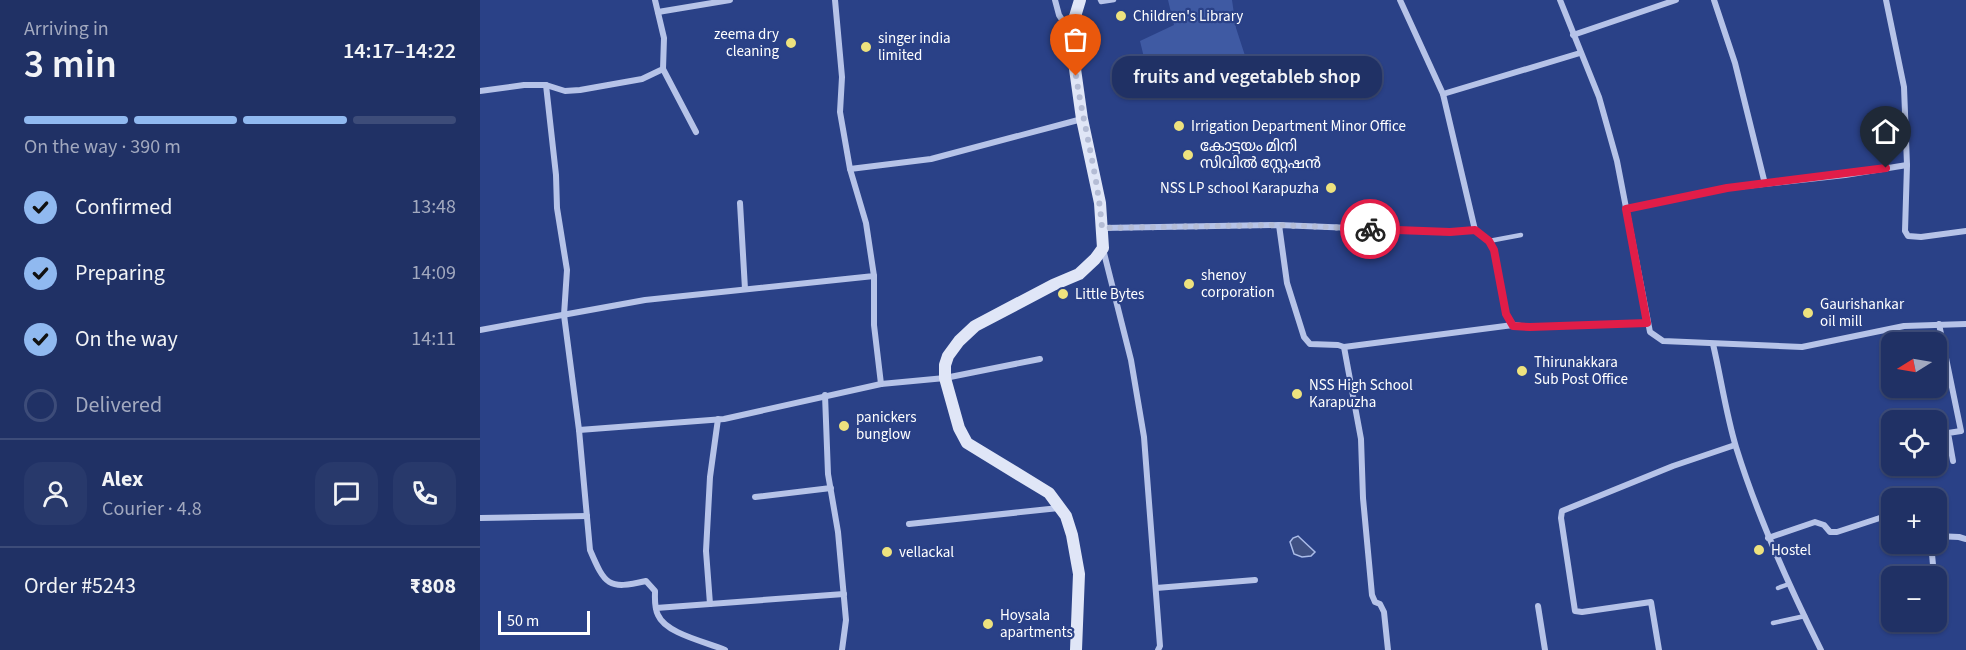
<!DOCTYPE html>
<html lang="en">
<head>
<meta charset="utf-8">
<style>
	body { margin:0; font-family:"Source Sans 3","Noto Sans Malayalam",sans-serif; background:#28396b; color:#f1f3f6; height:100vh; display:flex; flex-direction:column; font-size:22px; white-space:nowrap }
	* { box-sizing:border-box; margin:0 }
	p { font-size:20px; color:#a2a9bf }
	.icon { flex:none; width:33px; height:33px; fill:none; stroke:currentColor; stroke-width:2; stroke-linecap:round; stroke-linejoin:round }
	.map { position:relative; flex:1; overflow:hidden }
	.panel { display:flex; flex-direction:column; background:#203165; width:480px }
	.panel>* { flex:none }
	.needle { width:39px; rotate:259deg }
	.fabs { position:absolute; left:1401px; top:332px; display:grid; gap:12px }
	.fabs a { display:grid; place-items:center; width:66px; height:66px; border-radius:12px; background:#203165; box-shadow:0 2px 4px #0004,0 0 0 2px #3d4c79; font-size:30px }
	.scale { position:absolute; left:18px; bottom:15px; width:92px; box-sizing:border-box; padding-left:6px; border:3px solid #fff; border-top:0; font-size:16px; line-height:21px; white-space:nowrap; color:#fff; -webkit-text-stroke:4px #2a4187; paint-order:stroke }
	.pin { position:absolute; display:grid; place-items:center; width:51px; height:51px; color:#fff; margin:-62px -26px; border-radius:50% 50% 50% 0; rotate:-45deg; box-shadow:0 0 6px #0007 }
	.pin .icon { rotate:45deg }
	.courier { position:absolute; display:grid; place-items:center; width:60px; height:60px; margin:-30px; border:4px solid #e11d48; border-radius:50%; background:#fff; color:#222; box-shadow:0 2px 8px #0007 }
	.bubble { position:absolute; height:42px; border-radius:18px; background:#203165; box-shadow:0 2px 4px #0004,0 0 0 2px #3d4c79; font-size:20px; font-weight:600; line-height:42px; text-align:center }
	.summary em { font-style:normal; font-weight:600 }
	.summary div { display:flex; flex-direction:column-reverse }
	.summary { display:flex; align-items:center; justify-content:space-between; height:102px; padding:0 24px }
	h1 { font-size:39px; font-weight:600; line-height:45px }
	.bar { display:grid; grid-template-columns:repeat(4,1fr); gap:9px 6px; align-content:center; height:72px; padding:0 24px }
	.bar i { height:8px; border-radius:4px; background:#3d4c79 }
	.bar .active { background:#90b9f0 }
	.bar p { grid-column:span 4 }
	.line { display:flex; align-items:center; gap:15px; padding:0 24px; border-top:2px solid #3d4c79 }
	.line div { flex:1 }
	.round { display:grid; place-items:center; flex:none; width:63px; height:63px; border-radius:18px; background:#28396b }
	ol { padding:0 24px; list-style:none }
	li { display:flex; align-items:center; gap:18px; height:66px }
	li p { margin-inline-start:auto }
	li .icon { padding:6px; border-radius:50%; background:#90b9f0; color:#111; stroke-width:4 }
	li:last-child { color:#a2a9bf }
	li i { width:33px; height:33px; border:3px solid #3d4c79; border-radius:50% }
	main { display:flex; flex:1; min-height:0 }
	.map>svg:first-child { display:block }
	.green { fill:#3f5aa3 }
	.water { fill:#3f5083; stroke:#abbce8; stroke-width:1.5 }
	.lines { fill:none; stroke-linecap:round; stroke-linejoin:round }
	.service { stroke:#b6c3e8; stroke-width:4.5 }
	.minor { stroke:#b6c3e8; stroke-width:6 }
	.secondary { stroke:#e0e6f7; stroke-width:12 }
	.done { stroke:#b4bcd5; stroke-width:6; stroke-dasharray:0 10.8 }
	.route { stroke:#e11d48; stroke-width:8 }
	.poi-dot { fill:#eee27e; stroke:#2a4187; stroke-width:2 }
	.labels { text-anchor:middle; stroke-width:4.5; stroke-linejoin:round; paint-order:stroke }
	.poi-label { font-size:15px; fill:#fff; stroke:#2a4187; text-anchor:start }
</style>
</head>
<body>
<main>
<section class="panel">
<div class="summary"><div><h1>3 min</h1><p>Arriving in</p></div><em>14:17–14:22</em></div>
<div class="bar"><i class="active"></i><i class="active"></i><i class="active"></i><i></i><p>On the way · 390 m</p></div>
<ol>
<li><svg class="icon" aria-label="check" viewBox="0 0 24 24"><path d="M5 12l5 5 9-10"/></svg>Confirmed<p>13:48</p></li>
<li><svg class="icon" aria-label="check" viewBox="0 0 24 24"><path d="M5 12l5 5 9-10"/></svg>Preparing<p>14:09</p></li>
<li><svg class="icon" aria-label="check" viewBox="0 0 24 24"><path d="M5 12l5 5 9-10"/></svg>On the way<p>14:11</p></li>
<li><i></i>Delivered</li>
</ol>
<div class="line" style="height:108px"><a class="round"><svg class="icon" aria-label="person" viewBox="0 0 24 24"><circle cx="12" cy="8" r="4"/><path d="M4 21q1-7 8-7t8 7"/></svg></a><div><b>Alex</b><p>Courier · 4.8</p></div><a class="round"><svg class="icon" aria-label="chat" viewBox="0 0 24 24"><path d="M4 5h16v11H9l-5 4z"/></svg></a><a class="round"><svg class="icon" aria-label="phone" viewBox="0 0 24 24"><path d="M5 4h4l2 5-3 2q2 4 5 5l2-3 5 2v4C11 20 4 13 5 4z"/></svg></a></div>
<div class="line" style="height:78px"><div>Order #5243</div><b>₹808</b></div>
</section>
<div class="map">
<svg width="1486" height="650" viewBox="0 0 1486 650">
	<rect width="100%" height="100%" fill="#2a4187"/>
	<!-- green -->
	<path class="green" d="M688 0H752L756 28 770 71 746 78 673 95 660 41 694 25Z"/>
	<!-- water -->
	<path class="water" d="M818 536 835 552 831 556 822 557 814 554 810 542 813 538Z"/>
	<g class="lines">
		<!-- service -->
		<g class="service">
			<path d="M620 0 621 2 634 0"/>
			<path d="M1009 241 1041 235"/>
			<path d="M1298 588 1309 584"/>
			<path d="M1293 623 1325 616"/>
		</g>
		<!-- minor -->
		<g class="minor">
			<path d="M575 0 579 15 590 32"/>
			<path d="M920 0 963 94 995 230 1009 241 1014 250 1026 314 1033 325"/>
			<path d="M1080 0 1119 97 1137 161 1170 332 1183 341 1322 347 1424 326 1486 324"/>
			<path d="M1234 0 1255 63 1285 184"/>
			<path d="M1406 0 1424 87 1427 165 1425 231 1428 236 1441 237 1486 231"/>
			<path d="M178 12 250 0"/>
			<path d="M1093 35 1196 0"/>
			<path d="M183 69 216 132"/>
			<path d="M66 85 76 175 77 208 87 270 84 315 99 430 110 550C125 585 128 590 166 581L175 591C175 599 174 607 178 615 186 634 227 642 245 650"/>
			<path d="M0 91 44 85H66L85 91 100 90 162 79 183 69 184 38 175 0"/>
			<path d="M963 94 1100 53"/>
			<path d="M370 169 451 159 602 119"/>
			<path d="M260 203 265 289"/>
			<path d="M1146 209 1247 188 1365 175 1427 165"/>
			<path d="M799 225 807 283 824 337 830 344 858 345 864 347 1033 325 1050 327 1167 323"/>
			<path d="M622 228 799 225 970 232 995 230"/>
			<path d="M623 249 651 360 664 437 680 646 678 650"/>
			<path d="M394 276V325L401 384"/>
			<path d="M1459 324 1481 431 1468 433 1473 461"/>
			<path d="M0 330 165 300 394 276 386 223 370 169 360 112 362 77 355 0"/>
			<path d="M1233 344C1241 378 1246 414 1256 447 1278 518 1308 584 1341 650"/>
			<path d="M864 347 881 439 883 498 892 595 895 602 900 604 904 612 908 650"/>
			<path d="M345 395 348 474 358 532 366 620 362 650"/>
			<path d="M99 430 244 419 401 384 465 378 560 359"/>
			<path d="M275 497 351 488"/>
			<path d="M0 518 107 516"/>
			<path d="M429 524 579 508"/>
			<path d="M1456 536 1479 537 1486 539"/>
			<path d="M1288 538 1335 522 1344 525 1350 532H1357L1412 514"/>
			<path d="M1451 543 1454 576"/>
			<path d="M676 588 775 580"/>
			<path d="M230 604 226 551 230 477 238 419"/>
			<path d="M1058 606 1065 650"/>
			<path d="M176 608 364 594"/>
			<path d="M1179 650 1171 602 1102 612 1095 611 1081 518 1082 511 1193 466 1255 445"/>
		</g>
		<!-- secondary -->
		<path class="secondary" d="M596 650 599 574 592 535 586 516 569 493 487 443 479 428 465 378V365L468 356 479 341 495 326 573 285 599 274 615 259 623 248 620 203 602 119 590 33 600 0"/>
	</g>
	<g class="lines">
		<!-- done -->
		<path class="done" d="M596 76C604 127 618 177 622 228L799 225 890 229"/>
		<!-- route -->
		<path class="route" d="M890 229 970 232 995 230 1009 241 1014 250 1026 314 1033 326 1050 327 1167 323 1146 209 1247 188 1406 168"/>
	</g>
	<!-- markers -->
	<g class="poi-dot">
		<circle cx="641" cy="16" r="6"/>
		<circle cx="311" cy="43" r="6"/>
		<circle cx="386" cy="47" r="6"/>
		<circle cx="699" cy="126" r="6"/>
		<circle cx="708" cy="155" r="6"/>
		<circle cx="851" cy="188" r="6"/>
		<circle cx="709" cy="284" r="6"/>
		<circle cx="583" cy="294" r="6"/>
		<circle cx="1328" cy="313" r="6"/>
		<circle cx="1042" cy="371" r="6"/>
		<circle cx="817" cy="394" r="6"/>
		<circle cx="364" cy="426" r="6"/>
		<circle cx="1279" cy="550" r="6"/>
		<circle cx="407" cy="552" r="6"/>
		<circle cx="508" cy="624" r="6"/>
	</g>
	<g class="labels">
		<!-- poi labels -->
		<g class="poi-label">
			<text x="653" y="21">Children's Library</text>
			<text x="299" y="39" text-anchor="end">zeema dry<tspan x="299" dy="17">cleaning</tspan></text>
			<text x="398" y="43">singer india<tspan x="398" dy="17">limited</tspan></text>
			<text x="711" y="131">Irrigation Department Minor Office</text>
			<text x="720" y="151">കോട്ടയം മിനി<tspan x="720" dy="17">സിവിൽ സ്റ്റേഷൻ</tspan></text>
			<text x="839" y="193" text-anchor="end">NSS LP school Karapuzha</text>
			<text x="721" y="280">shenoy<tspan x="721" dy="17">corporation</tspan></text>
			<text x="595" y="299">Little Bytes</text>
			<text x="1340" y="309">Gaurishankar<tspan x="1340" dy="17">oil mill</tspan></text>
			<text x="1054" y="367">Thirunakkara<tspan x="1054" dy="17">Sub Post Office</tspan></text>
			<text x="829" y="390">NSS High School<tspan x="829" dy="17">Karapuzha</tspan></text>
			<text x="376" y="422">panickers<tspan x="376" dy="17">bunglow</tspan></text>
			<text x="1291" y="555">Hostel</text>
			<text x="419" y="557">vellackal</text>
			<text x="520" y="620">Hoysala<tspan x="520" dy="17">apartments</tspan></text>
		</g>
	</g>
</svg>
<div class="fabs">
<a><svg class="needle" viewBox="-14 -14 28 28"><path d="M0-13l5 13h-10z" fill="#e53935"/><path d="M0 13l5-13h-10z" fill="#a2a9bf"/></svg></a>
<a><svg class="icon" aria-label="locate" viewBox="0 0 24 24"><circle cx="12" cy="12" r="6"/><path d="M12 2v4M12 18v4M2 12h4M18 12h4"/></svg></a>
<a>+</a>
<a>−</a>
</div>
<div class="scale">50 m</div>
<div class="pin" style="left:596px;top:76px;background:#ea580c"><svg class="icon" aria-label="bag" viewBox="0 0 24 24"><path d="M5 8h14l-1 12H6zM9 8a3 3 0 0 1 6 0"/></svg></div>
<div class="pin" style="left:1406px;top:168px;background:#1f2937"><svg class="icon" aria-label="home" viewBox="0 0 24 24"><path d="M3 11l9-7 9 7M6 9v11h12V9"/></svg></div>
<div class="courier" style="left:890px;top:229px"><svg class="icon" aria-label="bike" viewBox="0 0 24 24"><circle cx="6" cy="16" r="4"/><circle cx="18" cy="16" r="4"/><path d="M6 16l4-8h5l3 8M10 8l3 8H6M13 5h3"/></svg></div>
<div class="bubble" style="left:632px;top:56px;width:270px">fruits and vegetableb shop</div>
</div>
</main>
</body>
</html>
